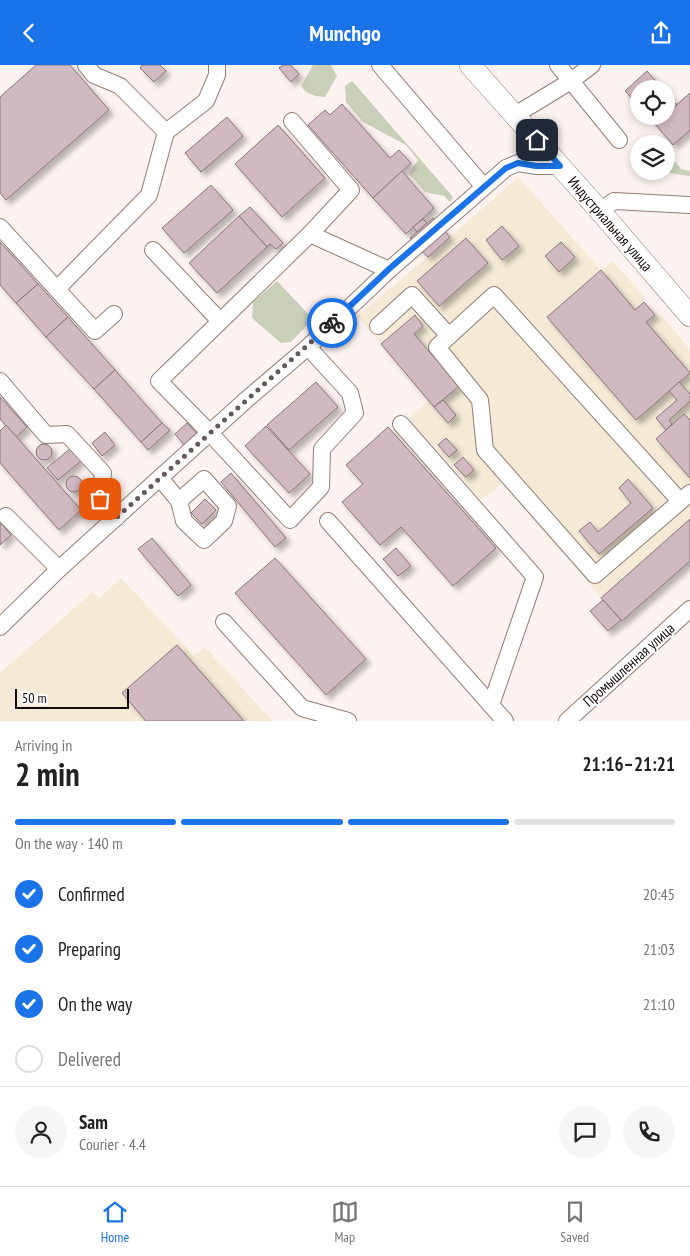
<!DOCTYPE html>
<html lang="en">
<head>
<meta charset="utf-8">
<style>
	body { margin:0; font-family:"PT Sans Narrow",sans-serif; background:#f6f6f6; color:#222; height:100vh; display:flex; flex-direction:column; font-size:19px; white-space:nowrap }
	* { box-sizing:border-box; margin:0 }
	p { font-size:16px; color:#767676 }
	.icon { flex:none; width:28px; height:28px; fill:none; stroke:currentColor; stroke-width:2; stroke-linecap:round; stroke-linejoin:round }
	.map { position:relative; height:656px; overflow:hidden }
	.panel { display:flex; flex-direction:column; background:#fff; flex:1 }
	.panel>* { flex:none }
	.buttons { position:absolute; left:630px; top:15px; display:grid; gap:10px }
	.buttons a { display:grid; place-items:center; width:45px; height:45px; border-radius:50%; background:#fff; box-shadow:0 2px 8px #0003; font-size:25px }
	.scale { position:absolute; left:15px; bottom:12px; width:114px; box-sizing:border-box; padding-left:5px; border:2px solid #120a08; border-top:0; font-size:14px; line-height:18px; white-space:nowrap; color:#120a08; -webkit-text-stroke:4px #fff; paint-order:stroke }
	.pin { position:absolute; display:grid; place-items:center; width:42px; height:42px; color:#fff; margin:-21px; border-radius:10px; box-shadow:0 2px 8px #0006 }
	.courier { position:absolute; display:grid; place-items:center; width:50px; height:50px; margin:-25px; border:4px solid #1a73e8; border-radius:50%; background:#fff; color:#222; box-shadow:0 1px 6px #0007 }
	.headline em { font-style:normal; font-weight:700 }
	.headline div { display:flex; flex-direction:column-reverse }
	.headline { display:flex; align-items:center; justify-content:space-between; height:85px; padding:0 15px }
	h1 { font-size:32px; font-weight:700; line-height:38px }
	.bar { display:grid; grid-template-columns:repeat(4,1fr); gap:8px 5px; align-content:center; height:60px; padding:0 15px }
	.bar i { height:6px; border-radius:4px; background:#e0e0e0 }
	.bar .on { background:#1a73e8 }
	.bar p { grid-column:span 4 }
	.line { display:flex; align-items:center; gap:12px; padding:0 15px; border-top:1px solid #e0e0e0 }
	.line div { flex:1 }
	.round { display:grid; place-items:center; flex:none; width:52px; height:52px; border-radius:26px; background:#f6f6f6 }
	ol { padding:0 15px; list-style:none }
	li { display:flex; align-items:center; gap:15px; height:55px }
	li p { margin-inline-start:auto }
	li .icon { padding:5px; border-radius:50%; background:#1a73e8; color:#fff; stroke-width:4 }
	li:last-child { color:#767676 }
	li i { width:28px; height:28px; border:2px solid #e0e0e0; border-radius:50% }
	header { display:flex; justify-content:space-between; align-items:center; height:65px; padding:0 15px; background:#1a73e8; color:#fff; font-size:22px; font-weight:700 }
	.menu { display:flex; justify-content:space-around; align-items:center; height:70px; border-top:1px solid #e0e0e0; background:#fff; font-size:14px; color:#767676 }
	.menu a { display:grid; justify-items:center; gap:2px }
	.menu .on { color:#1a73e8 }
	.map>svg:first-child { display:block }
	.industrial { fill:#f4ead5 }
	.green { fill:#cacfb9 }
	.building { fill:#d1b9c1; stroke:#8a747b; filter:url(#shadow) }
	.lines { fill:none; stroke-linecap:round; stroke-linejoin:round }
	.minor-casing { stroke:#937e76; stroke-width:18 }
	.major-casing { stroke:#937e76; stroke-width:22 }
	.minor { stroke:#fff; stroke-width:16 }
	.major { stroke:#fff; stroke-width:21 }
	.done { stroke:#645b59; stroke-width:5; stroke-dasharray:0 9 }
	.route { stroke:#1a73e8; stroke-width:6 }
	.labels { text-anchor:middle; stroke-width:4; stroke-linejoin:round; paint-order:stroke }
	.street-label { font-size:15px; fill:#120a08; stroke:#fff }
</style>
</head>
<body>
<header><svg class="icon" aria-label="back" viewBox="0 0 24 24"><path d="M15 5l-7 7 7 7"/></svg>Munchgo<svg class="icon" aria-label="share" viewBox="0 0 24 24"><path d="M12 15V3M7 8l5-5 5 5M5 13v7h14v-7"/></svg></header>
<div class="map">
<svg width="690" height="656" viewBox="0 0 690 656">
	<defs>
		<filter id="shadow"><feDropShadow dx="4.5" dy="4.5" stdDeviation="2.5" flood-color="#0004"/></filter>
	</defs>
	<rect width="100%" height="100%" fill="#fcf2ef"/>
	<!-- industrial -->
	<g class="industrial">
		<path d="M518 112 601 205 612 196 643 230 644 237 655 249 663 252 690 285V496L622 556 502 419 481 435 409 353 429 336 357 251 428 192Z"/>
		<path d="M121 513 194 591 205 582 272 656H0V608L93 527 99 534Z"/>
	</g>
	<!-- green -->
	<g class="green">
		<path d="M313 0H331L337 11 325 32C315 31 307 30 301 21Z"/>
		<path d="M352 16 453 132 450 137 444 131 425 127 409 109 418 95 406 80 363 57 346 37 345 21Z"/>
		<path d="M666 84 681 104 690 106V111L674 109 666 106Z"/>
		<path d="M277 216 313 254 291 277 281 278 252 253 253 237Z"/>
	</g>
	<!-- building -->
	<g class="building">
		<path d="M36 0H70L109 45 6 135 0 128V32Z"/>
		<path d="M142 0H160L166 6 154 17 140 3Z"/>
		<path d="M283 0H291L299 9 291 17 279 3Z"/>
		<path d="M647 6 663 24H639V41L625 26Z"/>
		<path d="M666 28 677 40 666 50Z"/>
		<path d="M690 28V65L673 80 655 59Z"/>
		<path d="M342 39 390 93 399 85 411 98 373 133 308 60 325 45 330 50Z"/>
		<path d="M648 51H664L655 59Z"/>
		<path d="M227 52 243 71 201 107 185 88Z"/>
		<path d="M278 60 325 113 282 152 235 99Z"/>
		<path d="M402 106 434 143 406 169 373 133Z"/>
		<path d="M211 120 233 145 184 188 162 163Z"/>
		<path d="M250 142 283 178 276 184 270 179 267 182 239 151Z"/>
		<path d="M239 151 267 182 217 228 189 198Z"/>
		<path d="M433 153 450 172 428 192 410 173Z"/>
		<path d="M423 154 427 158 417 167 413 162Z"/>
		<path d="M502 161 519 181 502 195 486 175Z"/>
		<path d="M466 173 488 198 439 241 417 216Z"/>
		<path d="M0 177 38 219 16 238 0 220Z"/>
		<path d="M561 177 575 192 559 207 545 191Z"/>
		<path d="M601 205 635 245 644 237 655 250 646 257 690 308 636 355 547 252Z"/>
		<path d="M38 219 68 252 46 272 16 238Z"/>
		<path d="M415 250 423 261 414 269 459 321 434 342 381 279Z"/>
		<path d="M68 252 115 305 94 324 46 272Z"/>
		<path d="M115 305 162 358 141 377 94 324Z"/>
		<path d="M316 317 338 342 289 385 267 360Z"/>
		<path d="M679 317 690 329V336L669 355 672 359 666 365 656 353 677 335 669 326Z"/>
		<path d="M0 332 27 362 16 372 0 354Z"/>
		<path d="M443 335 456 350 448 358 434 342Z"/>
		<path d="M684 349 690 355V413L656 374Z"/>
		<path d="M162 358 170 365 148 385 141 377Z"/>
		<path d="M187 358 197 369 184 380 175 369Z"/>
		<path d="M6 360 81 445 59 465 0 398V366Z"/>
		<path d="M266 361 310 409 289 428 245 381Z"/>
		<path d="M388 362 496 483 453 521 401 462 380 480 342 437 363 419 346 400Z"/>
		<path d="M105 367 115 380 102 391 92 378Z"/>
		<path d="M446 373 457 385 449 392 438 380Z"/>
		<circle cx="44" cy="387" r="8"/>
		<path d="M71 383 81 396 58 415 47 403Z"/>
		<path d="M463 392 474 405 466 412 454 400Z"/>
		<path d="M231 408 286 473 275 482 221 417Z"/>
		<circle cx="74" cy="419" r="8"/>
		<path d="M628 414 653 443 599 489 579 466 590 457 598 467 631 438 619 423Z"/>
		<path d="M205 434 216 445 202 459 191 448Z"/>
		<path d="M690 454V496L622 556 601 533Z"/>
		<path d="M0 457 11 470 0 480Z"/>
		<path d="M152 473 191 520 178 531 138 484Z"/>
		<path d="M396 483 411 501 398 511 383 494Z"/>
		<path d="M275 493 366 594 326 630 235 528Z"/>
		<path d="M603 535 621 555 608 566 590 546Z"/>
		<path d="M177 580 244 656H146L122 628Z"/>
	</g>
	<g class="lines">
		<defs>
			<g id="minor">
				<path d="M86 0 94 10 120 21 166 67"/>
				<path d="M380 0 484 122"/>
				<path d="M558 0 619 75"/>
				<path d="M515 50 571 16 592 0"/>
				<path d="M292 56 351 125 310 169 159 316 210 368 290 455 321 422 322 384 355 348 350 328 308 282"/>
				<path d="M600 146 614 136 690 140"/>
				<path d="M0 162 95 266 114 249"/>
				<path d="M310 169 389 205"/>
				<path d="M153 185 220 256"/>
				<path d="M57 224 149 130 166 67 206 36 217 10V0"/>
				<path d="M378 261 412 230 449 271"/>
				<path d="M0 316 46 370 67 369 103 408 100 433 116 453"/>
				<path d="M401 359 535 512 491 640"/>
				<path d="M160 413 179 436 204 414 228 441 224 456 204 475 184 456 179 436"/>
				<path d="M680 436 494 230 437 282 480 335 485 385 595 510 690 428"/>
				<path d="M6 451 59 504"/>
				<path d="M328 456 505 656"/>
				<path d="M224 557 302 643 348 656"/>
				<path d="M0 562 59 504 246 335 308 282 389 205 506 103 518 98 537 101H560"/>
				<path d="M567 656 690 544"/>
			</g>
			<path id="major" d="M470 0 600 146 690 251"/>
		</defs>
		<!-- minor casing -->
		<use href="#minor" class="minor-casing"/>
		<!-- major casing -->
		<use href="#major" class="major-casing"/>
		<!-- minor -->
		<use href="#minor" class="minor"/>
		<!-- major -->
		<use href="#major" class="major"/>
	</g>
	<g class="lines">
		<!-- done -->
		<path class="done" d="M100 434 116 453 332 258"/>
		<!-- route -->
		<path class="route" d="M332 258 389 204 506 103 518 98 536 101H560L537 75"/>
	</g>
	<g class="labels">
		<!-- street labels -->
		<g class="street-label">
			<text transform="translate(610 159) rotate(49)" y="5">Индустриальная улица</text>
			<text transform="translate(629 600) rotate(-42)" y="5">Промышленная улица</text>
		</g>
	</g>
</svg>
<div class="buttons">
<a><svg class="icon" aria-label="locate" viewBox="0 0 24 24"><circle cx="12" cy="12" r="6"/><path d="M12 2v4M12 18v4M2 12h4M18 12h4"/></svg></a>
<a><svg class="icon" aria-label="layers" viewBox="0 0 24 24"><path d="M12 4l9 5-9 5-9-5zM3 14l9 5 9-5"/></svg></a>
</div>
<div class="scale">50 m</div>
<div class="pin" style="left:100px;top:434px;background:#ea580c"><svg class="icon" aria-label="bag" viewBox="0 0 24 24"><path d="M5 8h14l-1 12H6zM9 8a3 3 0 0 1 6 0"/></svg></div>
<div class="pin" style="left:537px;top:75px;background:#1f2937"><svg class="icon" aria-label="home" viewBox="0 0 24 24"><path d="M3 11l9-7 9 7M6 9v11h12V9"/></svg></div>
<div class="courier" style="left:332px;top:258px"><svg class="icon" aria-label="bike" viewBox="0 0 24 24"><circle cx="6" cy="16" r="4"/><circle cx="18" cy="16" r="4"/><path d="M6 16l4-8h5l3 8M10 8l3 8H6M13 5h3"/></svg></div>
</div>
<section class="panel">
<div class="headline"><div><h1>2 min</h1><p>Arriving in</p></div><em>21:16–21:21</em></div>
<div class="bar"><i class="on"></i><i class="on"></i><i class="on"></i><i></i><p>On the way · 140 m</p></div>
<ol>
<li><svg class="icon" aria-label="check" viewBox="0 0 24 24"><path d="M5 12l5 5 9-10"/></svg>Confirmed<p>20:45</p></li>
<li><svg class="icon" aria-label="check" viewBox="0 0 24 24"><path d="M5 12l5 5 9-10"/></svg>Preparing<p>21:03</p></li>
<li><svg class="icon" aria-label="check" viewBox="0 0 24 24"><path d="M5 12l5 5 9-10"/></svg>On the way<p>21:10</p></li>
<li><i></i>Delivered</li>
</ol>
<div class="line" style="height:90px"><a class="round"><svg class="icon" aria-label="person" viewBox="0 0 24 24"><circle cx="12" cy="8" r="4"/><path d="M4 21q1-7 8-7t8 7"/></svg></a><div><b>Sam</b><p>Courier · 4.4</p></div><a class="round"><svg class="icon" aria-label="chat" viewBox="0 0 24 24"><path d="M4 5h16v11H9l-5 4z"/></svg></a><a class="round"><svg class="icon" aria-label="phone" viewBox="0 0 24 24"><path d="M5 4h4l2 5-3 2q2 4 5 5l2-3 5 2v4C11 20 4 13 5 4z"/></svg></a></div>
</section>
<nav class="menu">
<a class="on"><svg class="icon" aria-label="home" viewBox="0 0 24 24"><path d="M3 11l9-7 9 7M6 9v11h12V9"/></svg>Home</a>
<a><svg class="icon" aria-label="map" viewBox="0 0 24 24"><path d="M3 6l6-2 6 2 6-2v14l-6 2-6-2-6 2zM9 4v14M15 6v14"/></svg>Map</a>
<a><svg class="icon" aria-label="saved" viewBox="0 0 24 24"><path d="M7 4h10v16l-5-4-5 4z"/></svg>Saved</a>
</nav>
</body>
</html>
